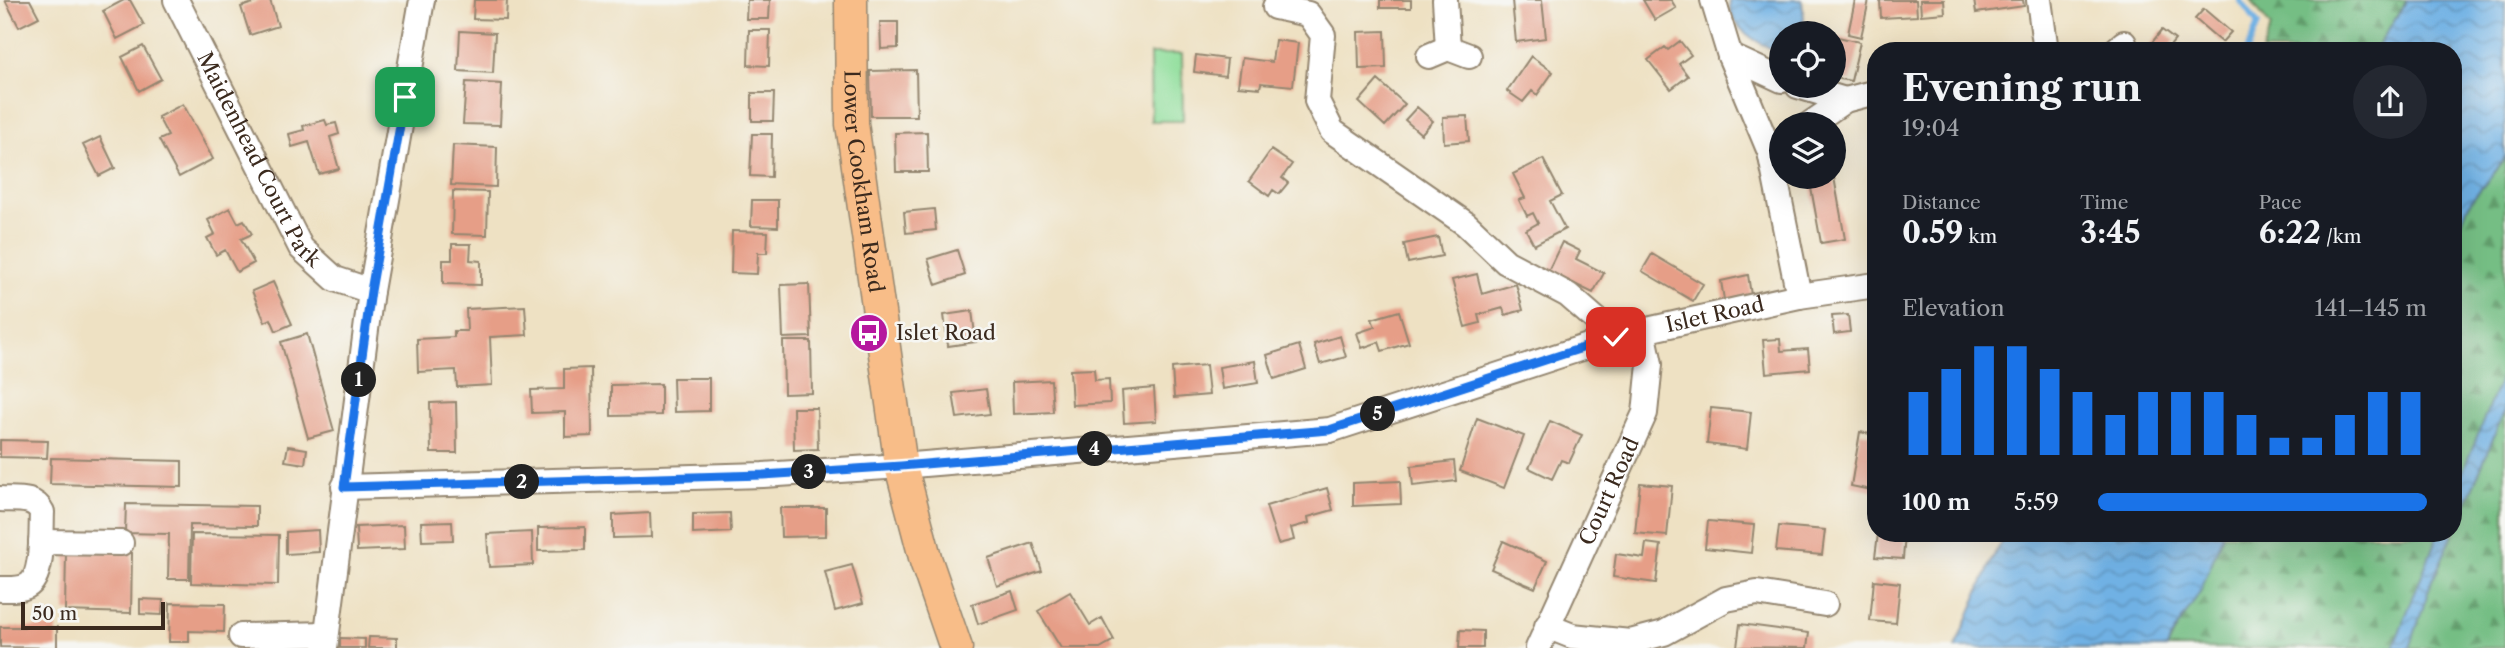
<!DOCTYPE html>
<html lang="en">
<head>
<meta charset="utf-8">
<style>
  :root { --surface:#171b24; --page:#242831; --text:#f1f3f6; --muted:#9ea1a6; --accent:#1a73e8 }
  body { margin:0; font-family:"Libre Caslon Text",serif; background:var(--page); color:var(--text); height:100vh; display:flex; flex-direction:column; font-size:26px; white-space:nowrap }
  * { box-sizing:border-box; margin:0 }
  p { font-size:23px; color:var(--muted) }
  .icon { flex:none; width:38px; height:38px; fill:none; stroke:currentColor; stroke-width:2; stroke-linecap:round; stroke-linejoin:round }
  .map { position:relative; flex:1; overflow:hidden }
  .sheet { position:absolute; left:1867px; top:42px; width:595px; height:500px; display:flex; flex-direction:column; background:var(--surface); border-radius:28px; box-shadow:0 7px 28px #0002 }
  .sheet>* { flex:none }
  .fabs { position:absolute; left:1769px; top:21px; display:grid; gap:14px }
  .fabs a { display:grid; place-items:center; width:77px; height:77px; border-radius:50%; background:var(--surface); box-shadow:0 7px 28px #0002; font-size:35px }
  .scale { position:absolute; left:21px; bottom:18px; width:144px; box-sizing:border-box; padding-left:7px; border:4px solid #3b2a1e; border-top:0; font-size:19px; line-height:24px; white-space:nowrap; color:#3b2a1e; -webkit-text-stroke:5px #f6f6f2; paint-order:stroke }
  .pin { position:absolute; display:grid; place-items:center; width:60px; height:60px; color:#fff; margin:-30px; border-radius:14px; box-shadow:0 4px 10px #0006 }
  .km { position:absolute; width:35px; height:35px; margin:-18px; border-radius:50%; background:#222; color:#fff; font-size:19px; line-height:35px; text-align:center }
  .round { display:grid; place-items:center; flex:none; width:74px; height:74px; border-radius:37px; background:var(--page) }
  .head { display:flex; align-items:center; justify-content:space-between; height:119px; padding:0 35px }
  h1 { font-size:38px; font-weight:700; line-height:52px }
  .metrics { display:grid; grid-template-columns:repeat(3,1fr); gap:10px; height:119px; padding:7px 35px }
  .metrics div { display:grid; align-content:center }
  .metrics b { font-size:30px; font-weight:700 }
  .metrics small { font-size:19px; font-weight:400 }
  .metrics p { font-size:19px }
  .chart { height:196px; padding:14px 35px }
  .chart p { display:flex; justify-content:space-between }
  .chart svg { width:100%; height:126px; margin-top:7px; stroke:var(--accent); stroke-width:6 }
  ul { padding:0 35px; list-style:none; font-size:23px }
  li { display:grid; grid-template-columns:112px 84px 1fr; align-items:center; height:52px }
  li i { height:18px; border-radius:9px; background:var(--accent) }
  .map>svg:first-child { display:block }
  .forest { fill:url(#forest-firs); stroke:#587451; stroke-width:2 }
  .garden { fill:#92df9d; stroke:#66845e; stroke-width:2 }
  .water { fill:url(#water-waves); stroke:#566e81; stroke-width:2 }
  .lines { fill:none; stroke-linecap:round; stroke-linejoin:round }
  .stream { stroke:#70b1e4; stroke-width:6 }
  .building { fill:#e69e87 }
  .minor-casing { stroke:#948670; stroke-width:28 }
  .major-casing { stroke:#948670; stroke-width:35 }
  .minor { stroke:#fff; stroke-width:24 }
  .major { stroke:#f8bd88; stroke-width:32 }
  .route-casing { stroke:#fff; stroke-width:14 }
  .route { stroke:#1a73e8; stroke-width:9 }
  .labels { text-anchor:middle; stroke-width:5; stroke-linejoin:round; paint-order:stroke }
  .street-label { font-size:21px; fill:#3b2a1e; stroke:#f6f6f2 }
  .poi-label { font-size:21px; fill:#3b2a1e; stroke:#f6f6f2; text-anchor:start }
</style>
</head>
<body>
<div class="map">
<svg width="2505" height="648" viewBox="0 0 2505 648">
  <defs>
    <pattern id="forest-firs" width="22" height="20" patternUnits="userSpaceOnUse" patternTransform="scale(1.75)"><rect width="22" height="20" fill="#75be84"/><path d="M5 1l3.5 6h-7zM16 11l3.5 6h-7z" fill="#619b6b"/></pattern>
    <pattern id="water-waves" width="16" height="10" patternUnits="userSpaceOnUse" patternTransform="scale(1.75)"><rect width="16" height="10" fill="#70b1e4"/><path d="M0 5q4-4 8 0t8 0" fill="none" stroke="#5d90b8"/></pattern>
  </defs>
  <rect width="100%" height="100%" fill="#f6f6f2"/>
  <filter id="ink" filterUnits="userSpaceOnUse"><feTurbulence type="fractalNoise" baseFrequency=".0143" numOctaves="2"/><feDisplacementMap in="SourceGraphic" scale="14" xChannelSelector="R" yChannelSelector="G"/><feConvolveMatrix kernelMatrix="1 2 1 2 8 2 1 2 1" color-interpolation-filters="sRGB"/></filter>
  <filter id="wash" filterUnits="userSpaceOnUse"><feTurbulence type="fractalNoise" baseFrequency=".00686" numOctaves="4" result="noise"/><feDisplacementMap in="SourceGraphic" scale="28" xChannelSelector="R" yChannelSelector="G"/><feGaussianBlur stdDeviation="1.57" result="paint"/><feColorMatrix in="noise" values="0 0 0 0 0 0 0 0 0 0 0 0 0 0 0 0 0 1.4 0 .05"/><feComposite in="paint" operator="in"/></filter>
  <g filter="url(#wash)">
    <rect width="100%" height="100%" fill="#eee1c3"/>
    <path class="forest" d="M2251 0H2407L2375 51H2262L2271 27Z
      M2505 156V648H2167L2223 534H2454V233C2466 221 2462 215 2470 203 2480 187 2497 174 2505 156Z"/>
    <path class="garden" d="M1150 54H1182L1183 121H1151Z"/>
    <path class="water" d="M1730 0H1802L1804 18 1798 33H1782L1781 52C1759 45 1727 27 1730 0Z
      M2407 0H2505V156C2497 174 2480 187 2470 203 2462 215 2465 223 2454 233V51H2375Z
      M2505 366V410L2454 532V494Z
      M2008 534H2223L2201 590 2171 638 2167 648H1955L1995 553Z
      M2438 534H2453L2429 589 2410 648H2393Z"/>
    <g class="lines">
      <path class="stream" d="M2240 0 2258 24 2247 51"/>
    </g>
    <g id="blocks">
      <path class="building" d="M5 0H30L39 17 19 27Z
        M124 0H130L144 25 117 39 103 11Z
        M262 0H270L278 26 250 35 241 7Z
        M474 0H507L506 20 473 19Z
        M747 0H770L769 19H746Z
        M1380 0H1411V8H1380Z
        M1512 0H1542L1546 38 1516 42Z
        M1643 0H1671L1676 8 1655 20Z
        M1855 0H1869L1861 37 1848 34Z
        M1880 0H1916L1917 16 1881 18Z
        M1920 0H1944L1945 13 1921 15Z
        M1974 0H2023L2024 6 1976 13Z
        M2204 9 2231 32 2222 42 2195 19Z
        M880 22H898V48L881 49Z
        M749 30H770L769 66 748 65Z
        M2162 30 2175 40 2166 51H2145Z
        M460 31 495 33 493 73 458 71Z
        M1385 31 1386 68 1359 69 1358 32Z
        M1838 37 1860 42 1851 81 1834 78V54Z
        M1275 40 1298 43 1293 86 1261 83 1260 88 1238 86 1242 58 1272 62Z
        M1680 41 1691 55 1679 64 1688 76 1671 89 1648 60 1665 47 1668 50Z
        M143 46 161 79 139 91 122 57Z
        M1196 55 1227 59 1225 76 1194 72Z
        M1531 56 1553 72 1537 95 1532 91 1523 102 1507 91Z
        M916 70 917 116H871L870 71Z
        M1378 80 1405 104 1385 126 1359 102Z
        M466 82 502 84 500 125 463 124Z
        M752 93H774L773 121H752Z
        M183 104 213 159 179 177 159 140 168 136 158 117Z
        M1417 107 1433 121 1421 134 1405 120Z
        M1467 116 1469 141 1444 143 1443 117Z
        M325 120 327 125 336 123 339 134 330 137 339 169 319 174 309 142 292 147 289 134 304 130 303 126Z
        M927 132 928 172H896L895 133Z
        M752 134H772L771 177 750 176Z
        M100 137 115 168 99 176 83 145Z
        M453 145 497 147 496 187 451 185Z
        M1271 150 1292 164 1282 178 1288 183 1279 194 1273 190 1269 196 1249 181Z
        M1543 159 1562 195 1550 201 1565 229 1534 245 1526 230 1538 223 1533 213 1527 216 1519 200 1525 198 1513 174Z
        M1809 177H1834L1845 239 1821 243Z
        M453 191 488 192 487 235 452 234Z
        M752 200H778V227L751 226Z
        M230 208 238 223 244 220 252 234 241 239 254 263 237 272 225 250 216 255 207 238 215 234 208 220Z
        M934 209 936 230 906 233 904 212Z
        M732 231 768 232 767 253H758L757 274 731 273Z
        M1438 237 1442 256 1408 263 1404 244Z
        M1562 242 1580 251 1576 259 1604 273 1593 293 1548 271Z
        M452 244H471L470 260 481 261V285L443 284V260H452Z
        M957 250 965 275 936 285 928 259Z
        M1652 254 1703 284 1693 301 1642 271Z
        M1477 274 1482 294 1516 284 1523 310 1505 315 1503 308 1478 315 1480 323 1465 327 1452 280Z
        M1748 275 1751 295 1724 300 1721 281Z
        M273 282 292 324 276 331 271 319 265 322 252 291Z
        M809 284 811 337 783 338 781 285Z
        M525 306 527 335 490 337 492 385 457 387 456 370 418 372 417 339 454 337V331H467L466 309Z
        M972 311 976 342 948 346 944 315Z
        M1399 311 1409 343 1382 351 1379 342 1362 348 1357 333 1375 327 1372 319Z
        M1848 315 1850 332 1834 334 1832 316Z
        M307 334 334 431 308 438 281 342Z
        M1340 336 1346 357 1320 364 1314 344Z
        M1780 339 1781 351 1808 349 1810 369 1766 373 1763 340Z
        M783 341H811L812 393 784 394Z
        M1299 345 1306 369 1274 379 1267 355Z
        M1255 361 1258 383 1222 389 1219 367Z
        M1206 365 1209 395 1174 398 1172 368Z
        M591 368 592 436 565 437V412L532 413 531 390 564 389V369Z
        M1094 369 1095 380 1109 379 1110 403 1072 405 1070 370Z
        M673 378H709V411L674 412Z
        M1051 380 1053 412 1013 414 1012 382Z
        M661 384V415L611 416V385Z
        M1154 388 1156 421 1124 423 1122 391Z
        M986 389 990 414 957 418 953 393Z
        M456 402 457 453H431L430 403Z
        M793 408H817L818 449 794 450Z
        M1711 408 1751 412 1747 449 1707 444Z
        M1477 418 1524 436 1504 488 1460 471Z
        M1550 421 1582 435 1569 463 1561 460 1552 479 1529 468Z
        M1860 432 1876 435V491L1851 486Z
        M0 440 48 441 47 458 0 457Z
        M288 446 307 449 305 464 285 461Z
        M51 458 182 461V487L50 484Z
        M1454 461 1456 481 1413 486 1411 466Z
        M1400 481 1401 504 1353 506V483Z
        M1640 483 1672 486 1667 536 1635 533Z
        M1327 488 1333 510 1308 517 1309 523 1291 528 1294 540 1278 544 1266 506Z
        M126 504 257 506V526L190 525 189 579H168L169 534 125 533Z
        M780 508H826V536L781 537Z
        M650 513 651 537 613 538V515Z
        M730 513 731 532 693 534V514Z
        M452 521 453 540 422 541 421 522Z
        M1708 521 1754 525 1751 553 1705 548Z
        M404 525 405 549 357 551 356 527Z
        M1779 526 1825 530 1822 555 1776 551Z
        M585 527V550L538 551V528Z
        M318 530 319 552 286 554V532Z
        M532 532 533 565 489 567 487 534Z
        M192 534 279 535 278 585 191 583Z
        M1878 534H1905L1903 559 1875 557Z
        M1503 541 1547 561 1535 588 1491 569Z
        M1033 543 1042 571 997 586 988 558Z
        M1646 543 1661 545 1656 583 1613 577 1616 554 1644 558Z
        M66 551 132 553 131 613 65 611Z
        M852 565 863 603 835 611 825 572Z
        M1874 580 1900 583 1896 623 1870 621Z
        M1012 591 1018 610 978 624 972 604Z
        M1070 592 1090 625 1102 618 1114 640 1100 648H1061L1038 611Z
        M140 599 163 600 162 615 140 614Z
        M170 603 225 604 224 632 189 631V642H169Z
        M1740 624 1809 633 1807 648 1737 647Z
        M0 627H57V648L0 647Z
        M1460 630 1483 631V648H1459Z
        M369 637 397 638V648H368Z
        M340 638 365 639V648H340Z"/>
    </g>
  </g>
  <g filter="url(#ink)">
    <use href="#blocks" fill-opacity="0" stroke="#948670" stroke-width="2"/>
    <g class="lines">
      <defs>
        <g id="minor">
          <path id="s1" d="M176 0 301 248 335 279 371 291"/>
          <path d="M1445 0 1448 48"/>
          <path d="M1713 0 1730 56 1770 152 1799 296 1876 285"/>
          <path d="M2039 0 2046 51"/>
          <path d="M1275 7 1308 14 1323 35 1317 101 1332 131 1466 224 1506 262 1568 295 1616 337"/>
          <path d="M2115 51 2124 43"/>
          <path d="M1429 56 1448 48 1469 56"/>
          <path d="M1730 56 1782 80"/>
          <path d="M1798 86 1845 100"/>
          <path d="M1810 124 1845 100 1876 92"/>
          <path id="s2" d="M344 487 763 475 901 466 1330 430 1616 337 1799 296"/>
          <path d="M0 499C16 500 34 496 42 512 41 530 44 577 27 586 19 590 9 589 0 589"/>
          <path d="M41 542 121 543"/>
          <path d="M1547 626 1572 636 1630 642 1664 633 1726 599 1757 593 1825 604"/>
          <path d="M241 636 326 634"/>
          <path d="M325 648 371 291 422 0"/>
          <path id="s3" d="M1538 648 1645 413 1650 364 1643 331"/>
        </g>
        <g id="major">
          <path id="s4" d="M851 0 852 124 901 466 926 561 956 648"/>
        </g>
      </defs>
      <use href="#minor" class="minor-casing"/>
      <use href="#major" class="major-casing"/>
      <use href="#minor" class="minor"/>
      <use href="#major" class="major"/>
    </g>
  </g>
  <g class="lines" filter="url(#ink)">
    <defs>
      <path id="route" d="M405 97 371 291 344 487 763 475 901 466 1329 430 1616 337"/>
    </defs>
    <use href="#route" class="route-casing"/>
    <use href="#route" class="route"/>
  </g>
  <defs>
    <symbol id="bus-disc" viewBox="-11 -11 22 22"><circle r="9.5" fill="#b5179e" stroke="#f6f6f2"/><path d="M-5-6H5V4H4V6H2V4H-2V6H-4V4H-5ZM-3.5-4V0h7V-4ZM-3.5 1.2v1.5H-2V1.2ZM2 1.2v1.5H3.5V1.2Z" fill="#fff"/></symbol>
  </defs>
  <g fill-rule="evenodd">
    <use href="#bus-disc" x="847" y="311" width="44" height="44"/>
  </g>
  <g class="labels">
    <g class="street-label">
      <text dy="7" stroke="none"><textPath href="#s1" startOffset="180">Maidenhead Court Park</textPath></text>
      <text dy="7" stroke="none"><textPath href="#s4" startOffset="182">Lower Cookham Road</textPath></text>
      <text dy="7" stroke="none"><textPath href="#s2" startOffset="1390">Islet Road</textPath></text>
      <text dy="7" stroke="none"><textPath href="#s3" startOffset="172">Court Road</textPath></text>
    </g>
    <g class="poi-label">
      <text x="896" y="340">Islet Road</text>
    </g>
  </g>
</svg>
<div class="fabs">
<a><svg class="icon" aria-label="locate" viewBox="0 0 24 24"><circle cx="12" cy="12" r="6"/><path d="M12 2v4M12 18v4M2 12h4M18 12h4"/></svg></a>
<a><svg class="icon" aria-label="layers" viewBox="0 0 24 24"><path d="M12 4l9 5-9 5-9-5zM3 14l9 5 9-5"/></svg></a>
</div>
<div class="scale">50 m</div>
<div class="pin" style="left:405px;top:97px;background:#1e9e55"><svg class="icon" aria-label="arrive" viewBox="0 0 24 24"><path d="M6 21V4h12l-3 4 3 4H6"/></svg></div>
<div class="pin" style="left:1616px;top:337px;background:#d93025"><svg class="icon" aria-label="check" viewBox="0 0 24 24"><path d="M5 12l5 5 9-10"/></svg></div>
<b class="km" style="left:359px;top:380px">1</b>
<b class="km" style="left:522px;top:482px">2</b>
<b class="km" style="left:809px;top:472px">3</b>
<b class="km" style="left:1095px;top:449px">4</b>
<b class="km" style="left:1378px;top:414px">5</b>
<section class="sheet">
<div class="head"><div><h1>Evening run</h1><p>19:04</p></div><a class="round"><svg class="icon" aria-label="share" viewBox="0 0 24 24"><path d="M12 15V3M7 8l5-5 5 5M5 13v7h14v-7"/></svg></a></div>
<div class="metrics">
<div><p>Distance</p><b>0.59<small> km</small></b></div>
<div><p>Time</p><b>3:45</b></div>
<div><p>Pace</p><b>6:22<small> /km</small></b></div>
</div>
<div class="chart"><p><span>Elevation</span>141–145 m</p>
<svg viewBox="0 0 160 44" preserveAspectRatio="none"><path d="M5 44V22M15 44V14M25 44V6M35 44V6M45 44V14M55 44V22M65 44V30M75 44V22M85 44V22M95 44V22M105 44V30M115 44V38M125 44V38M135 44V30M145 44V22M155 44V22"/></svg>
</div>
<ul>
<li><b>100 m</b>5:59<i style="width:100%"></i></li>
</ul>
</section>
</div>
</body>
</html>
